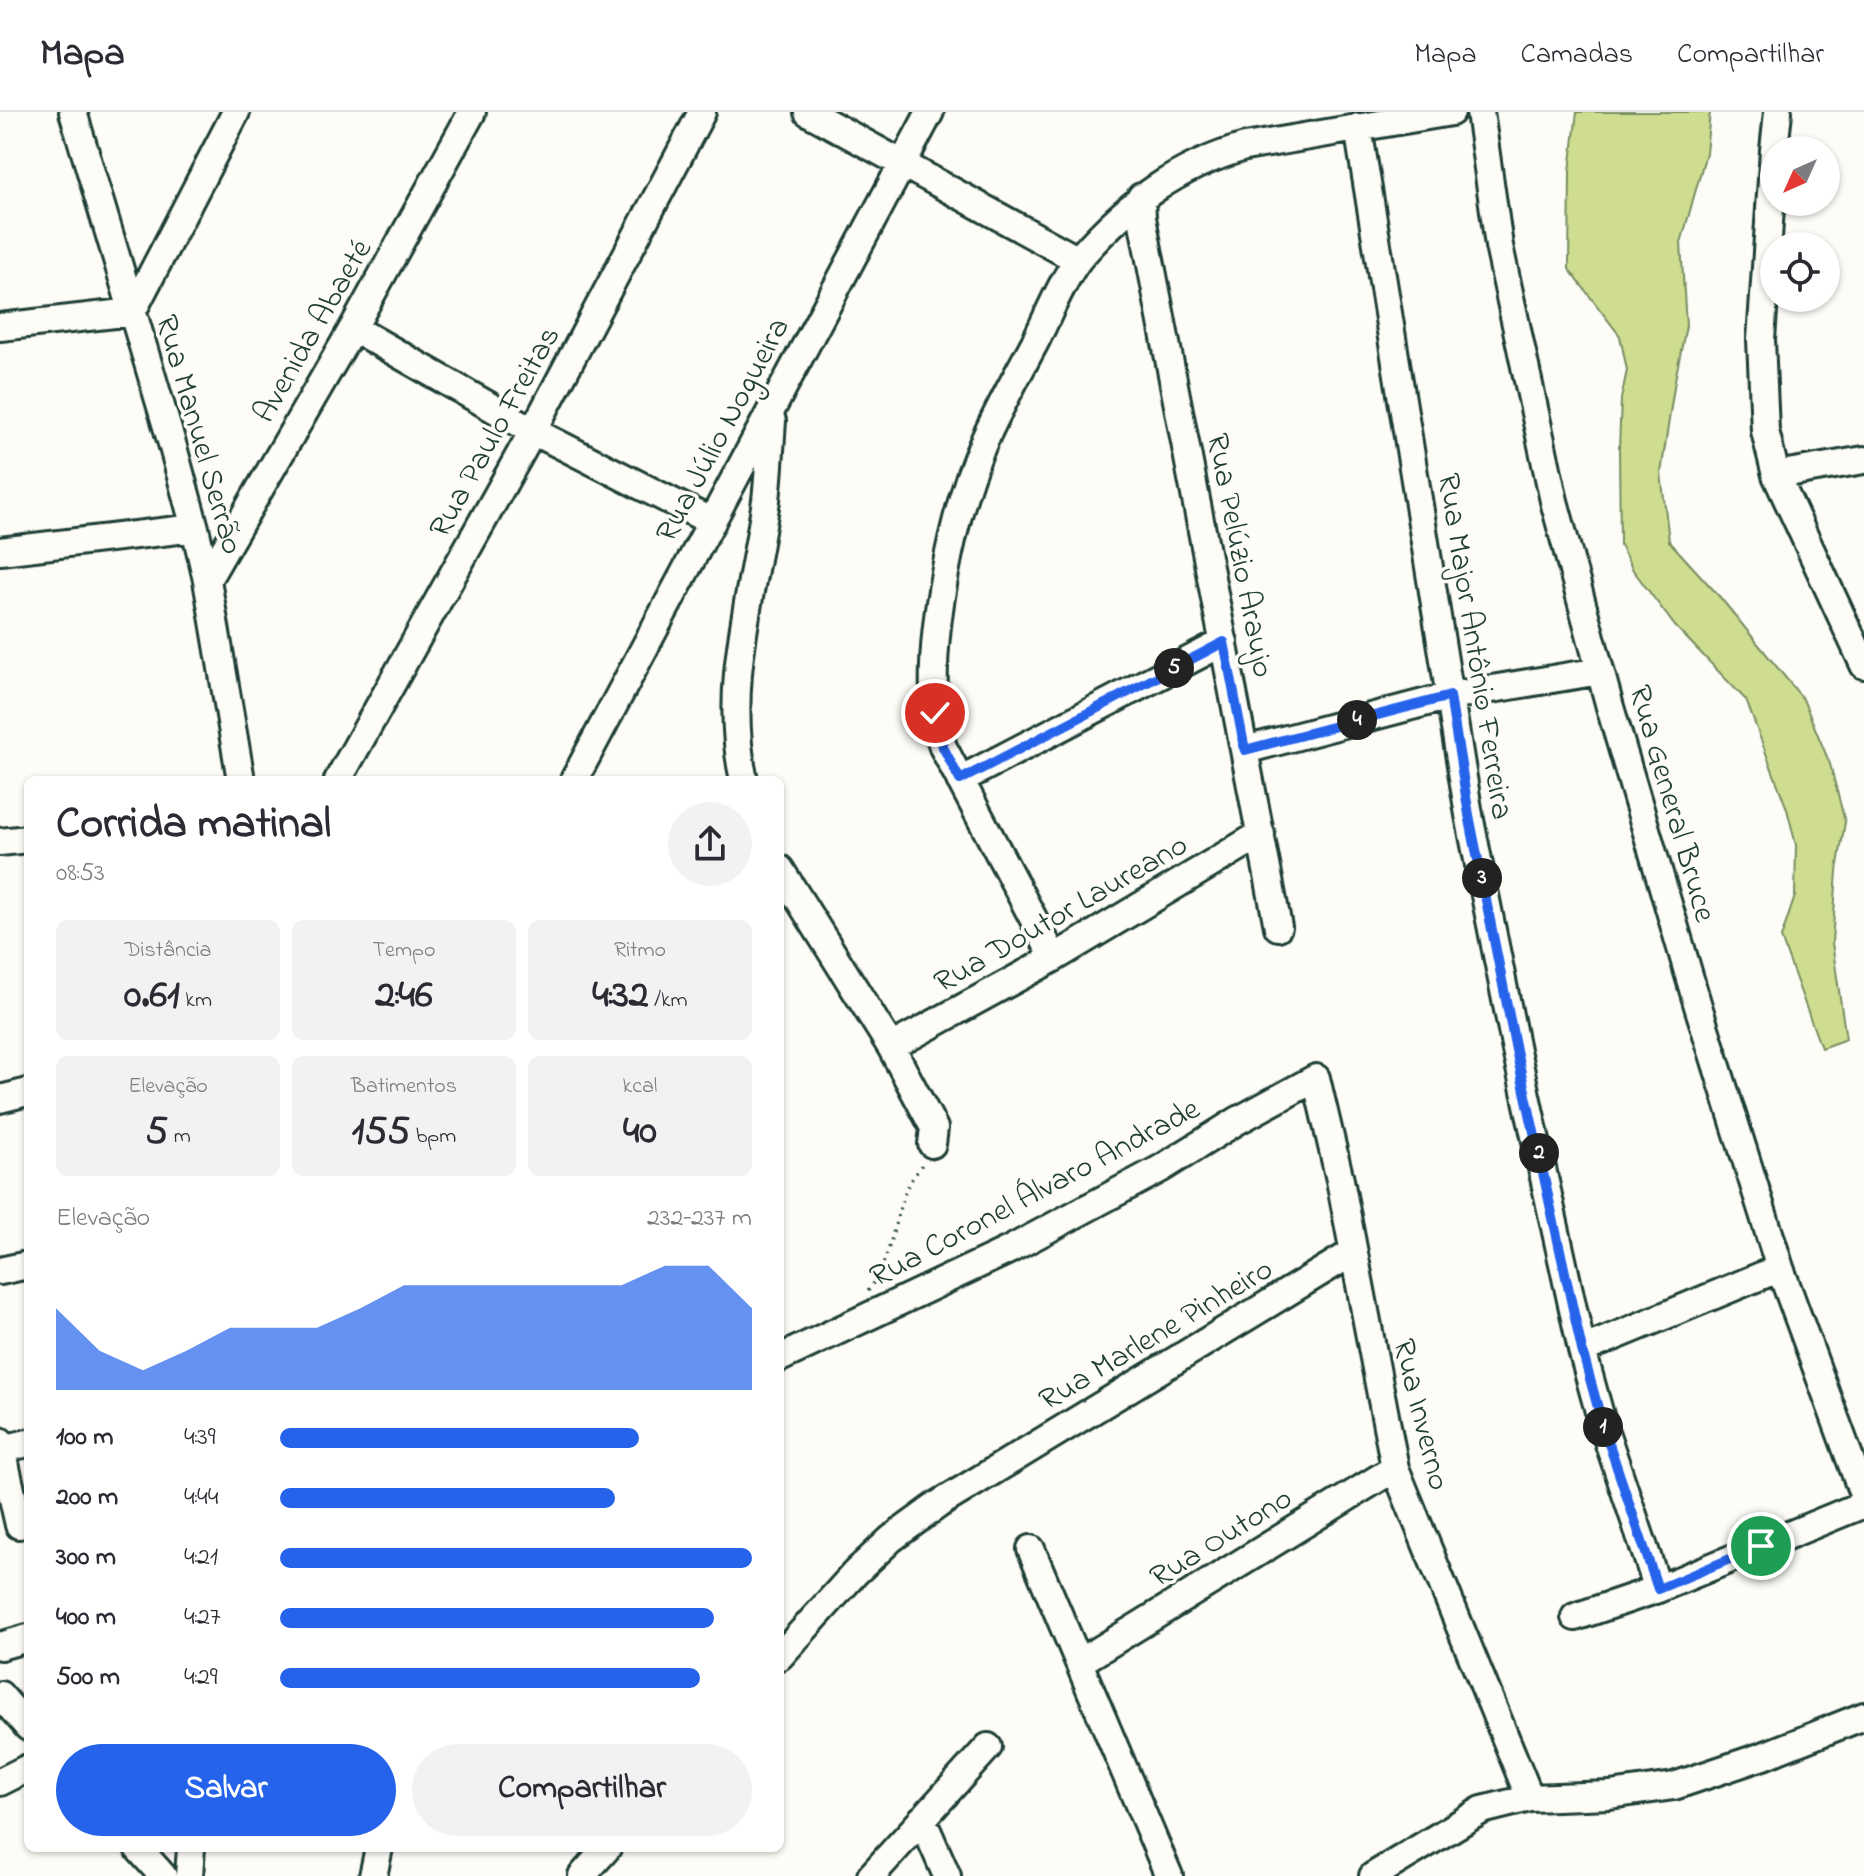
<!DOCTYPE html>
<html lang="pt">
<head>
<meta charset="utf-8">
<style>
  :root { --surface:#fff; --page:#f2f2f3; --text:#2b2b33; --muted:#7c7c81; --line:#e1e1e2; --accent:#2563eb }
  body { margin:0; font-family:"Indie Flower",sans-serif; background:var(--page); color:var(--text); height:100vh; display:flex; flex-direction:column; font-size:30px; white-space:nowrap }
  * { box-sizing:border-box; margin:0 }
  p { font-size:26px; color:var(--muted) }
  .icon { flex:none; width:44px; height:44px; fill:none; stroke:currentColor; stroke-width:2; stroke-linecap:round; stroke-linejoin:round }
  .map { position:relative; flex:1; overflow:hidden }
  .side { position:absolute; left:24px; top:664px; width:760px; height:1076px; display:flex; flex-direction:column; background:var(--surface); border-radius:12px; box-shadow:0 2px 6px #0004 }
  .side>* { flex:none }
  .needle { width:52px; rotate:225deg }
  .tools { position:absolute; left:1760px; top:24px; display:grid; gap:16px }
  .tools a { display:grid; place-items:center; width:80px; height:80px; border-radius:50%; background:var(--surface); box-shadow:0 2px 6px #0004; font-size:40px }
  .pin { position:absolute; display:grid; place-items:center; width:68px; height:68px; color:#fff; margin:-34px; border:4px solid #fff; border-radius:50%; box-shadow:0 2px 8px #0007 }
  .km { position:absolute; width:40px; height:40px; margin:-20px; border-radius:50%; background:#222; color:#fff; font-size:22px; line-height:40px; text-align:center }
  .round { display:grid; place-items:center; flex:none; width:84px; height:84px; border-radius:42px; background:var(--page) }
  .overview { display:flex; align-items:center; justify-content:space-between; height:136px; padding:0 32px }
  h1 { font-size:44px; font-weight:700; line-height:60px }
  .metrics { display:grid; grid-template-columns:repeat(3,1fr); gap:12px; height:136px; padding:8px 32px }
  .metrics div { display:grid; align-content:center; border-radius:12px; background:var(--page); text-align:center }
  .metrics b { font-size:40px; font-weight:700 }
  .metrics small { font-size:22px; font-weight:400 }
  .metrics p { font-size:22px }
  .chart { height:224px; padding:16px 32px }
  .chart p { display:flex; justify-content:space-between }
  .chart svg { width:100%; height:144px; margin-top:8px; fill:var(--accent); opacity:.7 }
  .button { display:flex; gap:16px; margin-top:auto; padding:16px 32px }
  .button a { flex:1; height:92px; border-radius:48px; background:var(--accent); color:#fff; font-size:32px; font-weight:700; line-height:92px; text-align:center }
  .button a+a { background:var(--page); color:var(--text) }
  ul { padding:0 32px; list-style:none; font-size:26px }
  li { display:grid; grid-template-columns:128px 96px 1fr; align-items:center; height:60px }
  li i { height:20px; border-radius:10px; background:var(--accent) }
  header { display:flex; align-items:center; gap:48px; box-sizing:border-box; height:112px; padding:0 40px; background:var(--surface); border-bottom:2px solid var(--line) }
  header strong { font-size:38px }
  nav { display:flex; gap:44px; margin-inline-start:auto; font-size:28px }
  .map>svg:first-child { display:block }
  .green { fill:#cfdd90; stroke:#778d62; stroke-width:2 }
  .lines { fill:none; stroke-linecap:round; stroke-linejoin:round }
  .minor-casing { stroke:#1f3d34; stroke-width:32 }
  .path { stroke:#1f3d34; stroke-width:3; stroke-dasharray:2 6; stroke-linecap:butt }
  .minor { stroke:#fdfcf7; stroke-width:26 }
  .route-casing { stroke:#fff; stroke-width:16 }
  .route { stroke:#2563eb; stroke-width:10 }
  .labels { text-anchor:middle; stroke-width:7; stroke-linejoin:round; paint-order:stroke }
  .street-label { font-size:32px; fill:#1f3d34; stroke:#fdfcf7 }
</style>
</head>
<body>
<header>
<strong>Mapa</strong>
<nav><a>Mapa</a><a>Camadas</a><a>Compartilhar</a></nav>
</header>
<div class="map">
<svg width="1864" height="1764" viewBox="0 0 1864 1764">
  <rect width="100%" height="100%" fill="#fdfcf7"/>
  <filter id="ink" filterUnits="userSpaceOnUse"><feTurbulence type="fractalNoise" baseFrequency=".0125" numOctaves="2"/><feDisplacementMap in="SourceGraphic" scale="16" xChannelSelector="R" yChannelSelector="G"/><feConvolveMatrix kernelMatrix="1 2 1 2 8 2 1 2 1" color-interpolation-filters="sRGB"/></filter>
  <g filter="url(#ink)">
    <path class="green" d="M1577 0H1710L1706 41 1681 131 1686 214 1675 268 1661 361 1669 429 1719 484 1803 587 1830 652 1845 710 1837 759 1832 831 1846 927 1821 936 1781 826 1795 784 1796 733 1787 697 1746 588 1675 514 1633 458 1620 433 1619 336 1621 287 1627 258 1620 224 1569 157 1570 59Z"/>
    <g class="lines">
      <defs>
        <path id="minor" d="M73 0 173 335 195 416 207 468 241 668
          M808 0 1078 148
          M1480 0 1499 134 1554 389 1610 595 1698 894 1780 1156 1864 1385
          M1358 15 1469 703 1516 938 1582 1238 1603 1314 1658 1477
          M1774 38 1761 228 1765 319 1776 363 1864 553
          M1774 38 1778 0
          M1141 85 1142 106 1278 815
          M0 215 132 200 236 0
          M353 216 533 319 712 410
          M1776 363 1864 348
          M0 439 195 416
          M207 468 353 216 472 0
          M1245 638 1450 584 1600 559
          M338 668 533 319 702 0
          M574 668 930 0
          M744 668C722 575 753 481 766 388 769 362 770 335 772 309
          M960 668 1224 530
          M0 730 28 727
          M780 757 891 935 934 1016 932 1032
          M1054 846 943 635C940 624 936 612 935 600 928 522 952 399 985 327 1000 294 1018 262 1035 230 1047 206 1064 164 1081 144 1128 91 1176 55 1245 35L1451 0
          M891 935 1054 846 1261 722
          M0 987 28 980
          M0 1159 28 1153
          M1582 1238 1780 1156
          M780 1246 1009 1138 1162 1056 1237 1009 1316 966 1340 1068 1395 1356 1530 1686
          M0 1329 19 1413
          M2 1337 28 1331
          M1031 1437 1169 1764
          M1575 1505 1658 1477 1864 1392
          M0 1534 28 1526
          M780 1544 855 1461 891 1427 939 1392 1352 1141
          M1080 1550 1395 1356
          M0 1583 28 1615
          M0 1670 28 1656
          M922 1707 947 1764
          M138 1736 163 1764
          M189 1764 191 1736
          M373 1764 379 1736
          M582 1764 607 1736
          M871 1764 988 1635
          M1373 1764 1482 1698 1530 1686 1610 1683 1674 1674 1763 1644 1864 1604"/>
      </defs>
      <use href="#minor" class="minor-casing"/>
      <path class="path" d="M868 1179C893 1146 892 1107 909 1072 913 1065 919 1058 923 1051"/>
      <use href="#minor" class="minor"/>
    </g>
  </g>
  <g class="lines" filter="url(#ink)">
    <defs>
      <path id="route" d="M935 601 943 635 960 668 1224 530 1245 638 1450 584 1469 703 1516 938 1582 1238 1603 1314 1658 1477 1761 1434"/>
    </defs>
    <use href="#route" class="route-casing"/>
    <use href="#route" class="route"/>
  </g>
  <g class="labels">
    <g class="street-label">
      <text transform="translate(311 218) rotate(-60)" y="11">Avenida Abaeté</text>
      <text transform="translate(721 317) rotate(-62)" y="11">Rua Júlio Nogueira</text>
      <text transform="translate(493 319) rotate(-61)" y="11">Rua Paulo Freitas</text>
      <text transform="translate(201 322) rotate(74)" y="11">Rua Manuel Serrão</text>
      <text transform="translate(1242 443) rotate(79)" y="11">Rua Pelúzio Araujo</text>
      <text transform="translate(1477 534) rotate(81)" y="11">Rua Major Antônio Ferreira</text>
      <text transform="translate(1674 691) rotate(74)" y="11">Rua General Bruce</text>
      <text transform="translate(1060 800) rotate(-30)" y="11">Rua Doutor Laureano</text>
      <text transform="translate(1034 1079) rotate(-28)" y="11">Rua Coronel Álvaro Andrade</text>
      <text transform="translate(1155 1221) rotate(-31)" y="11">Rua Marlene Pinheiro</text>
      <text transform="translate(1423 1302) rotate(76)" y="11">Rua Inverno</text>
      <text transform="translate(1220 1424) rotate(-32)" y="11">Rua Outono</text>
    </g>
  </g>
</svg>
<div class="tools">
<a><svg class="needle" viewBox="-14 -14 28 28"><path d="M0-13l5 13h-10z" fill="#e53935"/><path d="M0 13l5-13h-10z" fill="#7c7c81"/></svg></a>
<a><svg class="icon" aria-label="locate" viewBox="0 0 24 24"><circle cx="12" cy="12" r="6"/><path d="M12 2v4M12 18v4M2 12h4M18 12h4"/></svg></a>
</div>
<div class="pin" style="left:1761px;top:1434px;background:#1e9e55"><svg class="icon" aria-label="arrive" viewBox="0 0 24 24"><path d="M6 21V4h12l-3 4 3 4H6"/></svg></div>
<div class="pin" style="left:935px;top:601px;background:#d93025"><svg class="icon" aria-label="check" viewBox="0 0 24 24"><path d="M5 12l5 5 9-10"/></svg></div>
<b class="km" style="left:1603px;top:1315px">1</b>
<b class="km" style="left:1539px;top:1041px">2</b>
<b class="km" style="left:1482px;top:766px">3</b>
<b class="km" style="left:1357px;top:608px">4</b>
<b class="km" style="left:1174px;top:556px">5</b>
<section class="side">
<div class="overview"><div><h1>Corrida matinal</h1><p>08:53</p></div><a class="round"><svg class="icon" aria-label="share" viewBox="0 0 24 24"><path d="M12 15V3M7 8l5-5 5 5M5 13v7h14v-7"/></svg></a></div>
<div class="metrics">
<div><p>Distância</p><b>0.61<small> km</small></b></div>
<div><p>Tempo</p><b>2:46</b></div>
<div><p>Ritmo</p><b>4:32<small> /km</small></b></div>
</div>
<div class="metrics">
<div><p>Elevação</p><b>5<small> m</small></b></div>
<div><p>Batimentos</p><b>155<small> bpm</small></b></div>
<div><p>kcal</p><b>40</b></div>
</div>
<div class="chart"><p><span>Elevação</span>232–237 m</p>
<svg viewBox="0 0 160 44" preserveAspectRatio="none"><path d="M0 44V19L10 32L20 38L30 32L40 25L50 25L60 25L70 19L80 12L90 12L100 12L110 12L120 12L130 12L140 6L150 6L160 19V44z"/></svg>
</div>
<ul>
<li><b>100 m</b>4:39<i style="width:76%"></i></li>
<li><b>200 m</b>4:44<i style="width:71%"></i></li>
<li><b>300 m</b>4:21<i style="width:100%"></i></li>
<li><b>400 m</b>4:27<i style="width:92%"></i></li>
<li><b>500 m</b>4:29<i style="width:89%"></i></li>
</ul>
<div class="button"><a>Salvar</a><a>Compartilhar</a></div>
</section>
</div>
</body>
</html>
